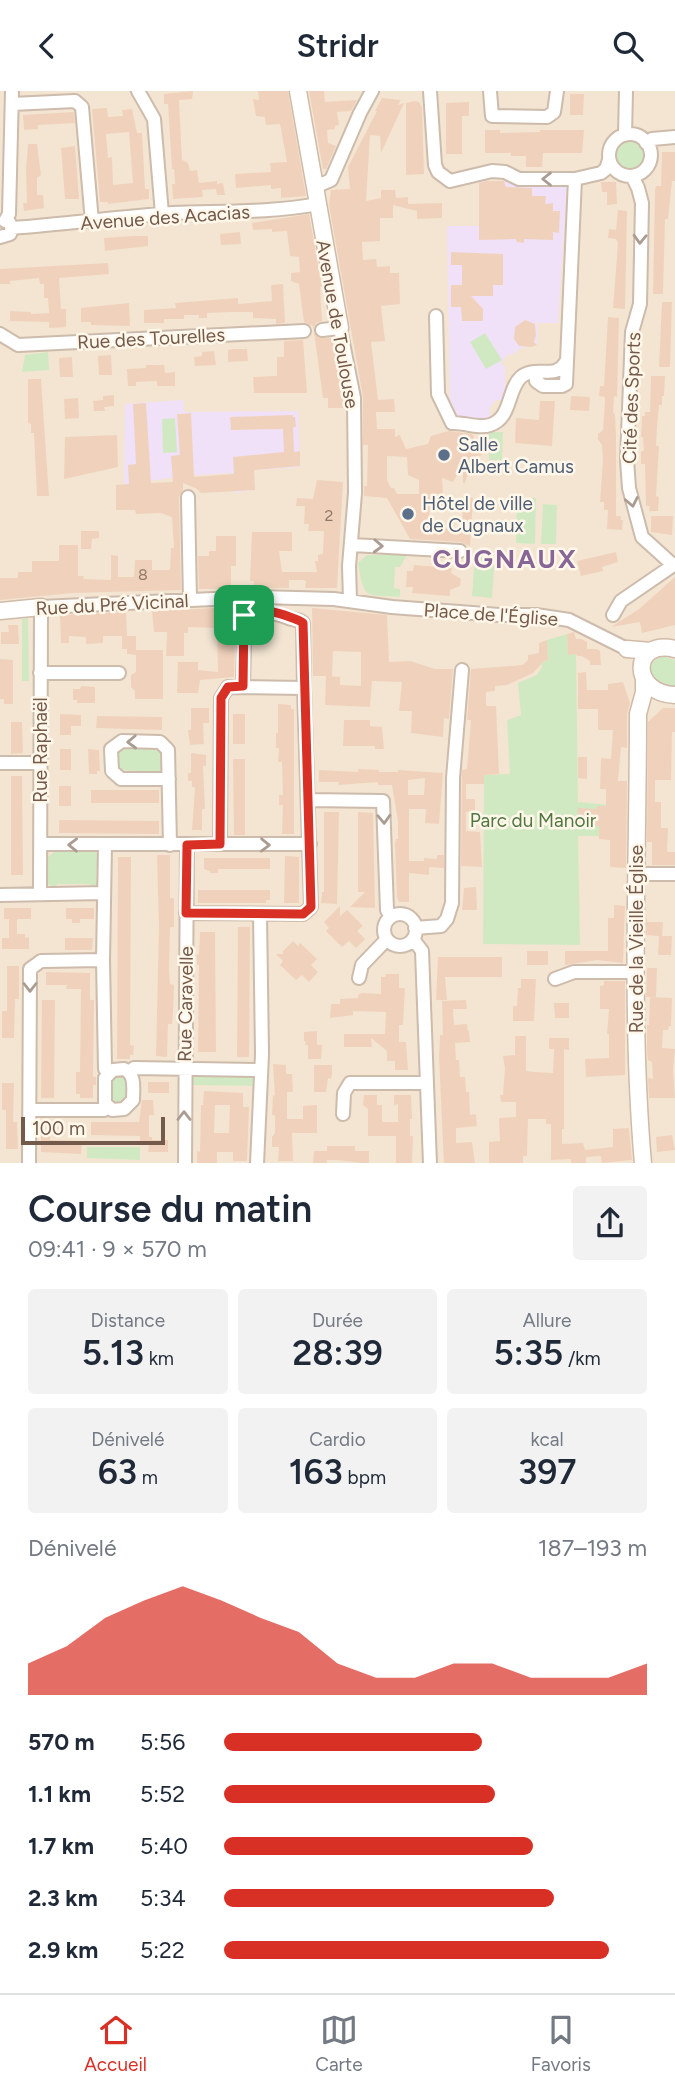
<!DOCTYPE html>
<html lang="fr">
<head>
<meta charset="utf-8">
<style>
  :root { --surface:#fff; --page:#f2f2f3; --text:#1f2937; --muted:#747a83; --line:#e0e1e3; --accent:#d93025 }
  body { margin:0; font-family:Figtree,sans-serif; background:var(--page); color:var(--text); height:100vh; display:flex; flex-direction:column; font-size:26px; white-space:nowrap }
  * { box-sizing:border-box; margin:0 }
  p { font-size:23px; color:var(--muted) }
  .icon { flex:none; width:38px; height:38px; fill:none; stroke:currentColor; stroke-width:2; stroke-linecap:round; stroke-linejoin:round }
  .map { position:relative; height:1072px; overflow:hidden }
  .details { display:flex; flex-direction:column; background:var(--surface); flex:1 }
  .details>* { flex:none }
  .scale { position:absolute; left:21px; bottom:18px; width:144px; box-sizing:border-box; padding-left:7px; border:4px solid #735a4a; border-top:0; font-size:19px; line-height:24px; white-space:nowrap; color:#735a4a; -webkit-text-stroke:5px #fff7ea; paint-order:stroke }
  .pin { position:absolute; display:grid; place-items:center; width:60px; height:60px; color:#fff; margin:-30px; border-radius:14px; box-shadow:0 4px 10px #0006 }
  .round { display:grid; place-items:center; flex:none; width:74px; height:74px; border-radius:7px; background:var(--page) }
  .head { display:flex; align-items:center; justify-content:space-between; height:119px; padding:0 28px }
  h1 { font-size:38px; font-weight:600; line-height:52px }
  .figures { display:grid; grid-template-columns:repeat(3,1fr); gap:10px; height:119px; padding:7px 28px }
  .figures div { display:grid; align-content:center; border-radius:7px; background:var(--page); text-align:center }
  .figures b { font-size:35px; font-weight:600 }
  .figures small { font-size:19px; font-weight:400 }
  .figures p { font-size:19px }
  .chart { height:196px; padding:14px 28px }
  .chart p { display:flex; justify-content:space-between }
  .chart svg { width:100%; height:126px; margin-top:7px; fill:var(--accent); opacity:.7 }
  ul { padding:0 28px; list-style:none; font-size:23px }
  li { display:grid; grid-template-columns:112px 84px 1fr; align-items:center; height:52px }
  li i { height:18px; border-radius:9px; background:var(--accent) }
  header { display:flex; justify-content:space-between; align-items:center; height:91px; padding:0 28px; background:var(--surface); font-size:32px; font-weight:600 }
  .dock { display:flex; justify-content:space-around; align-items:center; height:98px; border-top:2px solid var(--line); background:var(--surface); font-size:19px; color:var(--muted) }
  .dock a { display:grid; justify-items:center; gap:4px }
  .dock .selected { color:var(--accent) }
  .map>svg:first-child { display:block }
  .residential { fill:#f3e5d2 }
  .education { fill:#f0e1f8 }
  .green { fill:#d1e9c3 }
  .building { fill:#f0d2bc; fill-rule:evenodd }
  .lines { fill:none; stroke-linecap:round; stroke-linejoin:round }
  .street-casing { stroke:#cdbbab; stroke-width:16 }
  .secondary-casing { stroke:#d0bba8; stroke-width:19 }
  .street { stroke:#fff; stroke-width:12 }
  .secondary { stroke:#fff; stroke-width:16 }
  .oneway { stroke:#ab9c92 }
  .route-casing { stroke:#fff; stroke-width:14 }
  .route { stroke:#d93025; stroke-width:9 }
  .service-dot { fill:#5c6f8a; stroke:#fff7ea; stroke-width:2.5 }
  .labels { text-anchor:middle; stroke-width:5; stroke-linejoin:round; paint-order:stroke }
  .number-label { font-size:16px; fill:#927866 }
  .street-label { font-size:19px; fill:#735a4a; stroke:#fff7ea }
  .service-label { font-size:19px; fill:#4e5e75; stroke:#fff7ea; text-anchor:start }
  .park-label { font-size:19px; fill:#527842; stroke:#fff7ea }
  .district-label { font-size:26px; font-weight:bold; letter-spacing:2px; fill:#876697; stroke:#fff7ea }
</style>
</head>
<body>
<header><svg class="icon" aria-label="back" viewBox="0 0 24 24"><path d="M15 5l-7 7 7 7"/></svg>Stridr<svg class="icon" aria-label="search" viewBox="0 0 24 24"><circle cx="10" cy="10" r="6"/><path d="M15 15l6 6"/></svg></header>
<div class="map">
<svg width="675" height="1073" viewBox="0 0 675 1073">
  <rect width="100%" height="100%" fill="#fcf3e4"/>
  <path class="residential" d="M0 0H675V1072L0 1073Z"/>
  <path class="education" d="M479 90 567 93 558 232H534L538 233 537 254 521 257 512 264 508 263 501 272 505 276V309H496L489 317 490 325 484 329 461 328 450 316 447 137 449 135H479Z
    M183 309 184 321 298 320 300 376 253 379V399L234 402 233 382 182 385 124 394 125 313Z"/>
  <path class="green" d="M635 48C654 57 645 85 623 81L613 69 614 61 626 49Z
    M485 242 502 269 486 278 470 251Z
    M48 261 49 279 22 281 25 264Z
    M175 327 177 361 163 362 162 328Z
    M489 341H503L502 369H489Z
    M517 407H536L535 453 516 452Z
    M543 413 557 414 556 453H541Z
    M367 464H407L400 476H395L394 497 400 498V506C365 504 364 509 358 472Z
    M475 464 495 465 492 507 472 505Z
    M28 527 29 590H22V528Z
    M567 543 568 564 576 563 578 711 610 714 609 745H578L580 854 483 853 484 684 510 683 507 629 521 624 518 592 537 584 542 576 541 570 548 569 547 549Z
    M662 565 675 569V596L656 589 650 582 652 571Z
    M124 656H158L164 661V677L158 681 119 679V660Z
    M95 760 100 765 101 770 97 771 96 788 100 789 99 793 90 798V793H57L56 797 48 793V766L54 761Z
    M117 985 126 986 128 989V1008L122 1013 113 1010 112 989Z
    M193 986H250L253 987 254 995 192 994Z
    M87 1056H140V1069L87 1067Z"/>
  <path class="building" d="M193 0 192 8 179 9 182 69 188 72 190 80 197 79 199 92 217 90V93L223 92 225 104H217L216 98 202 99 203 106 173 108 172 93H175L174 78H172L168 13H164V3Z
    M258 0H288L306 105 281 107V97L271 98V94L236 97 235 83 271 81 270 72 287 71 280 33 266 34 265 26 256 25 253 8 259 9Z
    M309 0H324L325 11 357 9 351 20 337 21 339 34 335 35V38L327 39 328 52 336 55 326 78H323Z
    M570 3H584L583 24H570Z
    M382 7 401 9 398 14 404 12 381 62 380 45 370 44 366 110 381 107V99H395L396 107 408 106V113L442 112V127L417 128V120L393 114V127H380V150L362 151 363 169 376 168 377 176 390 175V182H399L400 213 381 215 385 250 371 251 378 309 394 308 395 321H376L377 338H395V346L400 344 406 358 428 353 431 345 449 340 472 343 482 360V364L473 366 465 392H463V374L453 391 442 387 443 403H430L429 435 461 438 463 421H459V413H463V406L473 407 470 455 460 451 410 448 387 407 364 405V395H367L368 354H363V306L329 114 331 99 350 98 348 76 377 20H375ZM387 365 407 366 408 384 419 389V403H397L394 397H391L387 389Z
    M414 10 419 11 422 16 424 83 406 84V12Z
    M469 11V25H462V63H446V12Z
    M107 17 108 26 123 25 122 19 132 18 137 42H142L145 98H149V108L108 113V111H100L92 18ZM129 41 133 92 113 94 112 66 108 67 106 43Z
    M74 21 75 32 38 34V38L24 39 23 24Z
    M485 39H500V42L540 41V39H584L582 62H543L542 76H526V65H511V62H485Z
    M28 53H37L41 84 37 87V104H43L44 117 24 120 23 112H27L26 78Z
    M75 55 79 108H65L61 57Z
    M662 61H675V90H672L668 128H665L663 203H653L655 100 656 95H661Z
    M486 90H504L506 96 532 97V105H546L545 113 553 112V120H560L559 142 553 141V149L524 148V152L517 151 516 148 479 149V92Z
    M601 91H616L617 113 607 114V101H602Z
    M618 119 627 120 625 218 613 217 618 152 616 148 608 147 609 138 616 139Z
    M309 123 322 196H320L322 230 316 232 313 239V235L304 231 299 193 291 190V182L300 181 299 166 290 165 287 140 272 141V138L253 139 252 132Z
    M240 141 241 153 221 154 220 143Z
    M133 145H148V155L105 160 104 147Z
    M451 161 503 163V194H493V205H471L483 218V230H462L461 216H451V194H462V174H451Z
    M108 172 109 183 59 187 61 218H66V236L49 237V231L10 230V220L31 221V223L49 222 48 207H44V193H40L39 187 10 190V193H0V178Z
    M283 193 285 232 276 233V228L253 227V221H231L207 222V227H199V224H184V228H164V232H144V219L176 217 175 212 238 207V213L272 210 271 194Z
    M662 211H672L670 276H659Z
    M129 212 130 235 91 234V231H81V217Z
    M608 226 619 227 617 306 614 305 613 322 615 323 616 346V425H621V429H623L622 439 607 438 608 419H604V411H600L603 368 602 354 598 348V343L603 339 605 309V306L599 305 600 295H604Z
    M525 229 535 233 536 244 534 251 537 254 532 256 519 255 514 248 515 236Z
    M314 241 319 247H333L345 317H328V307H323Z
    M303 249 307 302H254L253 286 277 285V266H284V250Z
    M234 258H247L248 270 228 271V259Z
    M214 260 216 274 195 275 194 266 202 265V261Z
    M111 264 112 284H99L98 265Z
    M72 266 73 286H60L59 267Z
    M146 274H164L165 282 175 281V295H157V290L136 291V295H128L127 278 146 277Z
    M651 285H665L664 305H662V314H659L657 336 656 355H659L656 405 659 406 658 420H649L650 415H646L645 373H641V360H644L643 346H641L642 325H645V321H650Z
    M28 288H41L49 405H37L34 342H31V333L28 332Z
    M114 304V315L104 316 105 320H94L93 310 103 309V305Z
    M571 305 590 306 589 320 570 319Z
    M78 307 79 327 65 328 64 308Z
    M540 310H555L552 355 515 352 516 327 539 329Z
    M146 312 151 392 173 391 171 365 180 364 177 323H181L191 322 194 386 234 383 233 366 284 361 283 338 231 339 230 326 293 324V326H295L296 336H293L294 361 300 360V375L254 379 255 399 201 402 197 398 183 392V399L179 406 181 499 73 502 0 509V487H18V481H32V470H59V454H78V485H84L83 488 111 489V464L118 465V486H134L135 469H152V479H170L171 457H174L172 426 161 422 136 423 135 419H116V394L129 393 128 374 136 373 133 313Z
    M117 344 118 376 64 388 65 346Z
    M317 389 343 391 337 497H305L306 490 303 489H289V497H253L254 490H250L252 441H292V460H279L282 481H317L315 470H318V464L323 463 324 440H308L309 433H304L305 415H296L297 407 313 408Z
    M651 425H673L672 444 651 441Z
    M81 440H99V447L92 448 91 458H81Z
    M216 445H236V475H231V498H199L198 465H209V460H216Z
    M616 461 618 471 602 476 603 480 581 485 577 470Z
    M414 474 452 477 451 482 461 488 460 495 450 499V505L412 502 413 496H406L407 480H413Z
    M675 486V534L642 542 640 531 611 536 639 518Z
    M236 516 234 586 200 589 198 602H177L178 571H198V579L218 581 217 537 188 536V542H184V565H166L167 541H154L152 520Z
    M312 517 387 524 389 571 410 570 435 578H453L449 628 444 627 443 646 411 642 412 620H399L402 591 372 590 370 616 325 614 326 585H313ZM333 560 361 561V595L340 594V586L330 585H332Z
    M126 521 127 545H136V564L127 563V558H122V545H103V552L86 553V546L69 545V552H61L60 524Z
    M8 534H18L19 553H1V541H9Z
    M574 541 576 548H581L587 551V558H597L600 560 601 574H590V570L582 565H577L576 563 568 564 567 543Z
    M547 549 548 569 544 570 533 582 507 594 495 595V600L486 601V615H496L499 683 484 684V693H466V708H475V720L466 721V740L480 741 482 776 461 775 462 687V679L467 678 471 629H467L471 578 523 574 528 569V564L539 562V552Z
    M136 559H163V608H135V600L131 596V584L136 581Z
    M0 568 13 569V613H4V608H0Z
    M586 581 587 599H608V593L623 591 630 612 627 623V657L621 656 618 690H627L626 777 610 776V749L599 748V735L577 734 578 717 597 718V715H606V698H600L601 667 611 668 613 639H598V618H578V582Z
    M81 595 95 596V612H77V609H73V598H80Z
    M278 613 291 614V618H294V743H282L283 714H279V704H283L282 671H278L279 657H276V642H278Z
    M191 617H209V632H203L204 653 190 654 188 639H191Z
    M663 617H675V641H672L671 689H655V711H661V737H668L667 761H675V774H652V751H647L648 631Z
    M60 623 81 624V635H71V644H60Z
    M233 623H245V653H233Z
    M97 625 162 626V639L96 637Z
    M344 629H370V635L382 636 384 658H375V655H343Z
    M11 631H22L23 662 11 663Z
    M60 658H71V679H60Z
    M88 658 99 659 100 680H97V683H89Z
    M191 662 206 664V675H203L205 718H202V739H192L195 696H192V690H188V682H191Z
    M578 666H587V688L578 687Z
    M233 668H245V744H234Z
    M358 678 379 679V681H398V679L443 682 439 733 425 732 426 718H409V770H424V767L437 768V764H444V777L429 776V784L409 782V811H399L397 806 395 753 396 748H398V731L392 694H378V691L338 694 339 691H319V679L358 681ZM425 687 424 704H408V689Z
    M11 685H22L23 784H11Z
    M59 695H71V715H59Z
    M91 699H159V712H91Z
    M324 721H339L337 813 321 812 322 801H324Z
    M358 721 373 722 375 817 350 816 365 801H358Z
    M59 729 159 730V743L59 742Z
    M157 764H170V807H174V836H170L169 878 170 893 174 894 173 922 172 933H168L167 966 156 965 159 836Z
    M285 765 299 766V812H284Z
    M118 766H131L130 954 134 955 133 964H130V968H117Z
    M204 767H270V778H218V782H210V780L204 778Z
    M476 796 477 819H462L464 797Z
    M198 799H270V809H266V812H198Z
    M614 814 625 815 623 872 597 869 565 874V860H608V827H614Z
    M340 815V825L347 819 363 835 357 840 365 848 356 857 349 850 342 856 326 840 329 837 324 831Z
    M4 817H31V828H17V843H25V847L29 846V858H2V847H9V828H4Z
    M66 817H94V828H80V832H72V828H66Z
    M646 823 647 831H663L662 845H672L671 864H658L659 845 646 844Z
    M238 836H250L249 966H237Z
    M200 841H215L216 961H198L199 874H197V863L199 864Z
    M65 847H93L92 859H65Z
    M293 850 298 855 300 852 317 868 311 874 318 881 309 891 302 884 296 889 280 874 283 870 276 863H283V860Z
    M527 860H548V874H527Z
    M438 866H502V886H445L447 909H436Z
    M7 875H19V908H15L14 947H2V920H7Z
    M647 877H657L656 906H646Z
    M46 881 90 882V909H94L93 986H96V994H93V1007H80V1003H76V981H80L81 898H66L67 894H46Z
    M386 883H399V897H405L403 934H399V951H406L408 979H395V970H387V960L371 947 372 956H344V943H385L386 921 353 920V924L330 927 331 913H340V908L358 907V904L362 902 381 903V886H385Z
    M521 888H536L534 930H513V915H517L518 897H521Z
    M604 890H625V984L586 986 585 968 609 967V943H607L609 918H600V895L604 894Z
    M650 906 672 907 671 935H669L668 939H663L662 957 675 958 673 979 675 1007H649L648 987 653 988 652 971 648 969 647 960V934H649Z
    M42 909H55L54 1007H41Z
    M466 909 467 918H453L454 934 467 933 468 940H469L470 951 455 952 456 969H459L460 986H465L466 1001H469L470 1024 476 1023 477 1035 456 1037V1052L472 1051 475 1073H444L439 966 440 944H443L442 910Z
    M554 912H569V927H555Z
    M317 940V954H322L321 968H308V954H305L306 950H304V941Z
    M515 945H526V980L534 981 553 982 554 958H549V947H569V959L564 958V1038H562V1053L583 1052 585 1059 613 1056V1038L629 1037 632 1069 602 1072 601 1065 586 1066V1073H571V1068L551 1069V1033H546V1028H528L527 1065H523V1072L489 1073V1051L500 1050 499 1027 516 1026V1011H501L500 1004H503L505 977 503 965 515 964Z
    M273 973 286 974V983H292L293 1001H287V1028H303V1015L317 1014V1042H292L293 1070H278L279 1056H272V1046L275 1042V1024H272L273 1004 275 1005Z
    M314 974H332V984L331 988 328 987 326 1001H314Z
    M148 991H169V1002H148Z
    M2 992H14L13 1031H17L18 1058H6V1019H2Z
    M204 1000 243 1002V1016H249L247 1070H233V1061H217V1072H197V1060L200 1061 201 1014H203ZM215 1014H230L229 1042H214Z
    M364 1004H377V1014H382V1031H398V1013L394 1014V1004H411L412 1028H410V1045H413L412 1072 396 1073V1045H368V1018L363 1014Z
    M142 1009H153L154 1024H149V1046H152V1049H168V1061H148L149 1054H140V1045L91 1044V1031H139Z
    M672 1044 675 1059 657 1061 656 1046Z
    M41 1045H50V1049L82 1050 81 1063 41 1061Z
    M327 1055H355V1060H369V1073L337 1069H327V1073H313L314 1060H327Z"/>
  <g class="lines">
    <defs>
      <path id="street" d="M138 0 154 28 162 123
        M430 0 435 74 438 81 450 90 492 80 505 81 519 88H575L601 82 606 78 609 69
        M490 0 492 25 547 26 554 21 557 0
        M12 13 75 10 82 16 92 131
        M609 64a21 21 0 1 1 42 0a21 21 0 1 1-42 0Z
        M625 44 626 0
        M646 52 652 48 675 46
        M632 85 638 97 642 112 640 213 632 241 627 369 629 397 642 446 672 473
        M315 96 331 89 360 22 372 0
        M5 130 9 123 12 0
        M12 137C65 133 119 126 173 122 221 120 270 122 318 113
        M0 146 10 143 12 137 9 131
        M436 225 438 303 452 332C463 331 479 338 490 334 512 327 507 299 521 286 534 274 556 289 565 272
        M322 239 340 237 354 307 355 402 349 475 350 509
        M0 243 18 254 304 240
        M535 281 536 290 543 295H562L566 293 575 88
        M188 406 190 509
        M352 454 460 460
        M613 524 621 510 675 473
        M40 582H119
        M243 595 245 519
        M0 672H40
        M169 688H121L112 680 111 658 122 650 160 651 168 659 170 754
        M308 709 383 710 387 819 391 826
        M41 753H310
        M220 753 221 607 228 596 304 597 303 532C297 527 294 530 286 526 268 519 263 522 244 524
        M105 754 103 869 105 978 109 982
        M637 783H675
        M40 803 41 516 258 506 334 508 392 516 499 524H536L569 529 627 558
        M0 804 104 802
        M186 822 303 823 311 816 304 597
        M384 839a16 16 0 1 1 32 0a16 16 0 1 1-32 0Z
        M415 837 441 835 447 828 452 812 453 687 462 579
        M413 848 422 860 430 1073
        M359 887 362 874 387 848
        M555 888 574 881H636
        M124 978C136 983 133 998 133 1009L124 1018 112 1019 105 1012V987L113 979Z
        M129 981 134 977 259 979
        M30 1019H104L108 1016
        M343 1023 344 1002 350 992H426
        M29 1073 30 878 41 870 103 869
        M185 1073 187 754
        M257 1073 262 963 260 823"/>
      <path id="secondary" d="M298 0 340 237
        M0 520 41 516
        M627 558 651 560
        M675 558C632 547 629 602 675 604
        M643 1073C630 923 638 773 638 623L644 601V590"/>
    </defs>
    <use href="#street" class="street-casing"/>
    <use href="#secondary" class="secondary-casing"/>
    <use href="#street" class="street"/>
    <use href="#secondary" class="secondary"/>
  </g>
  <defs><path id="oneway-chevron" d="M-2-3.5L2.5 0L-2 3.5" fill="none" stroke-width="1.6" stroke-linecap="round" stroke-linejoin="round" transform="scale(1.75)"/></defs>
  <g class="oneway">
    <use href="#oneway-chevron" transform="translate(547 88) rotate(-180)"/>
    <use href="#oneway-chevron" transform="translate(640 148) rotate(92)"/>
    <use href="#oneway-chevron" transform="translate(632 411) rotate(79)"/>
    <use href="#oneway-chevron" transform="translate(378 455) rotate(2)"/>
    <use href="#oneway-chevron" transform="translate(132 651) rotate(178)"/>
    <use href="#oneway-chevron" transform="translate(384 728) rotate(88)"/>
    <use href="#oneway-chevron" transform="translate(73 754) rotate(-179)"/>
    <use href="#oneway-chevron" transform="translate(265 754) rotate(1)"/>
    <use href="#oneway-chevron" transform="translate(30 896) rotate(90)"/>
    <use href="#oneway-chevron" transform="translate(184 1025) rotate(-90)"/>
  </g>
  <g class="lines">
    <defs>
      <path id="route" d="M273 521C279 522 300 529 303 532L311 816 303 823 186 822 187 754 220 753 221 607 228 596 243 595 244 524Z"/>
    </defs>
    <use href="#route" class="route-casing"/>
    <use href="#route" class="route"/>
  </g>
  <g class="service-dot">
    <circle cx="444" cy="364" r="7"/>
    <circle cx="408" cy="423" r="7"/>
  </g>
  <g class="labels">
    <g class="number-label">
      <text x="329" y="430">2</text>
      <text x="143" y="489">8</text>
    </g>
    <g class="street-label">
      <text transform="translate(165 126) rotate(-4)" y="7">Avenue des Acacias</text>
      <text transform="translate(338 233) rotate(80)" y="7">Avenue de Toulouse</text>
      <text transform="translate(151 247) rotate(-3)" y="7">Rue des Tourelles</text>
      <text transform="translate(631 307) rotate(-88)" y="7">Cité des Sports</text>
      <text transform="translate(112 513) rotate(-3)" y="7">Rue du Pré Vicinal</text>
      <text transform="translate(491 523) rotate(4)" y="7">Place de l'Église</text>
      <text transform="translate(40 659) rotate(-90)" y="7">Rue Raphaël</text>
      <text transform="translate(636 848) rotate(-90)" y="7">Rue de la Vieille Église</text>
      <text transform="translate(185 913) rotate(-89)" y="7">Rue Caravelle</text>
    </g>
    <g class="service-label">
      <text x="458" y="360">Salle<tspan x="458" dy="22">Albert Camus</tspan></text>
      <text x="422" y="419">Hôtel de ville<tspan x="422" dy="22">de Cugnaux</tspan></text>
    </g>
    <g class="park-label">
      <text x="533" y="736">Parc du Manoir</text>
    </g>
    <g class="district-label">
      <text x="505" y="477">CUGNAUX</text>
    </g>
  </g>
</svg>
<div class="scale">100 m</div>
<div class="pin" style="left:244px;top:524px;background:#1e9e55"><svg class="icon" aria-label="arrive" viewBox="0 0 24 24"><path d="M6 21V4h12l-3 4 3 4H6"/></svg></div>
</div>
<section class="details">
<div class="head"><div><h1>Course du matin</h1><p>09:41 · 9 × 570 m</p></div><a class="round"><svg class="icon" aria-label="share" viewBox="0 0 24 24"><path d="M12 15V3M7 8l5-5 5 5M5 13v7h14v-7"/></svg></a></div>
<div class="figures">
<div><p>Distance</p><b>5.13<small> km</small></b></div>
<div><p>Durée</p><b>28:39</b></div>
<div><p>Allure</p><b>5:35<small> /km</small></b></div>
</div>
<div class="figures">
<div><p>Dénivelé</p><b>63<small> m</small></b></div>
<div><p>Cardio</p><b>163<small> bpm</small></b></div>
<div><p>kcal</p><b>397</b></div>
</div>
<div class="chart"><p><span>Dénivelé</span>187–193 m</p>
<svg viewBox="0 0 160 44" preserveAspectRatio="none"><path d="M0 44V33L10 27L20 17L30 11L40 6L50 11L60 17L70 22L80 33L90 38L100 38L110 33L120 33L130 38L140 38L150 38L160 33V44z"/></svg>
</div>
<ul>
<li><b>570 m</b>5:56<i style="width:61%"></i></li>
<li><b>1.1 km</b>5:52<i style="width:64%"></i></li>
<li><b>1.7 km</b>5:40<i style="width:73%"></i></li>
<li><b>2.3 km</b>5:34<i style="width:78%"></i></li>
<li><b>2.9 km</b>5:22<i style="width:91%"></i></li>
</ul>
</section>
<nav class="dock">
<a class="selected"><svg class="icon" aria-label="home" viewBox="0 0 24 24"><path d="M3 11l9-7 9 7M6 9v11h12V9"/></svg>Accueil</a>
<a><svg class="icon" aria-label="map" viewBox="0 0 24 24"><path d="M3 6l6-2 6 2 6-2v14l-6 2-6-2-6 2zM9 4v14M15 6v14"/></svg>Carte</a>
<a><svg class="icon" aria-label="saved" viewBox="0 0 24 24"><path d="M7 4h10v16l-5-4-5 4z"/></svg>Favoris</a>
</nav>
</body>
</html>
